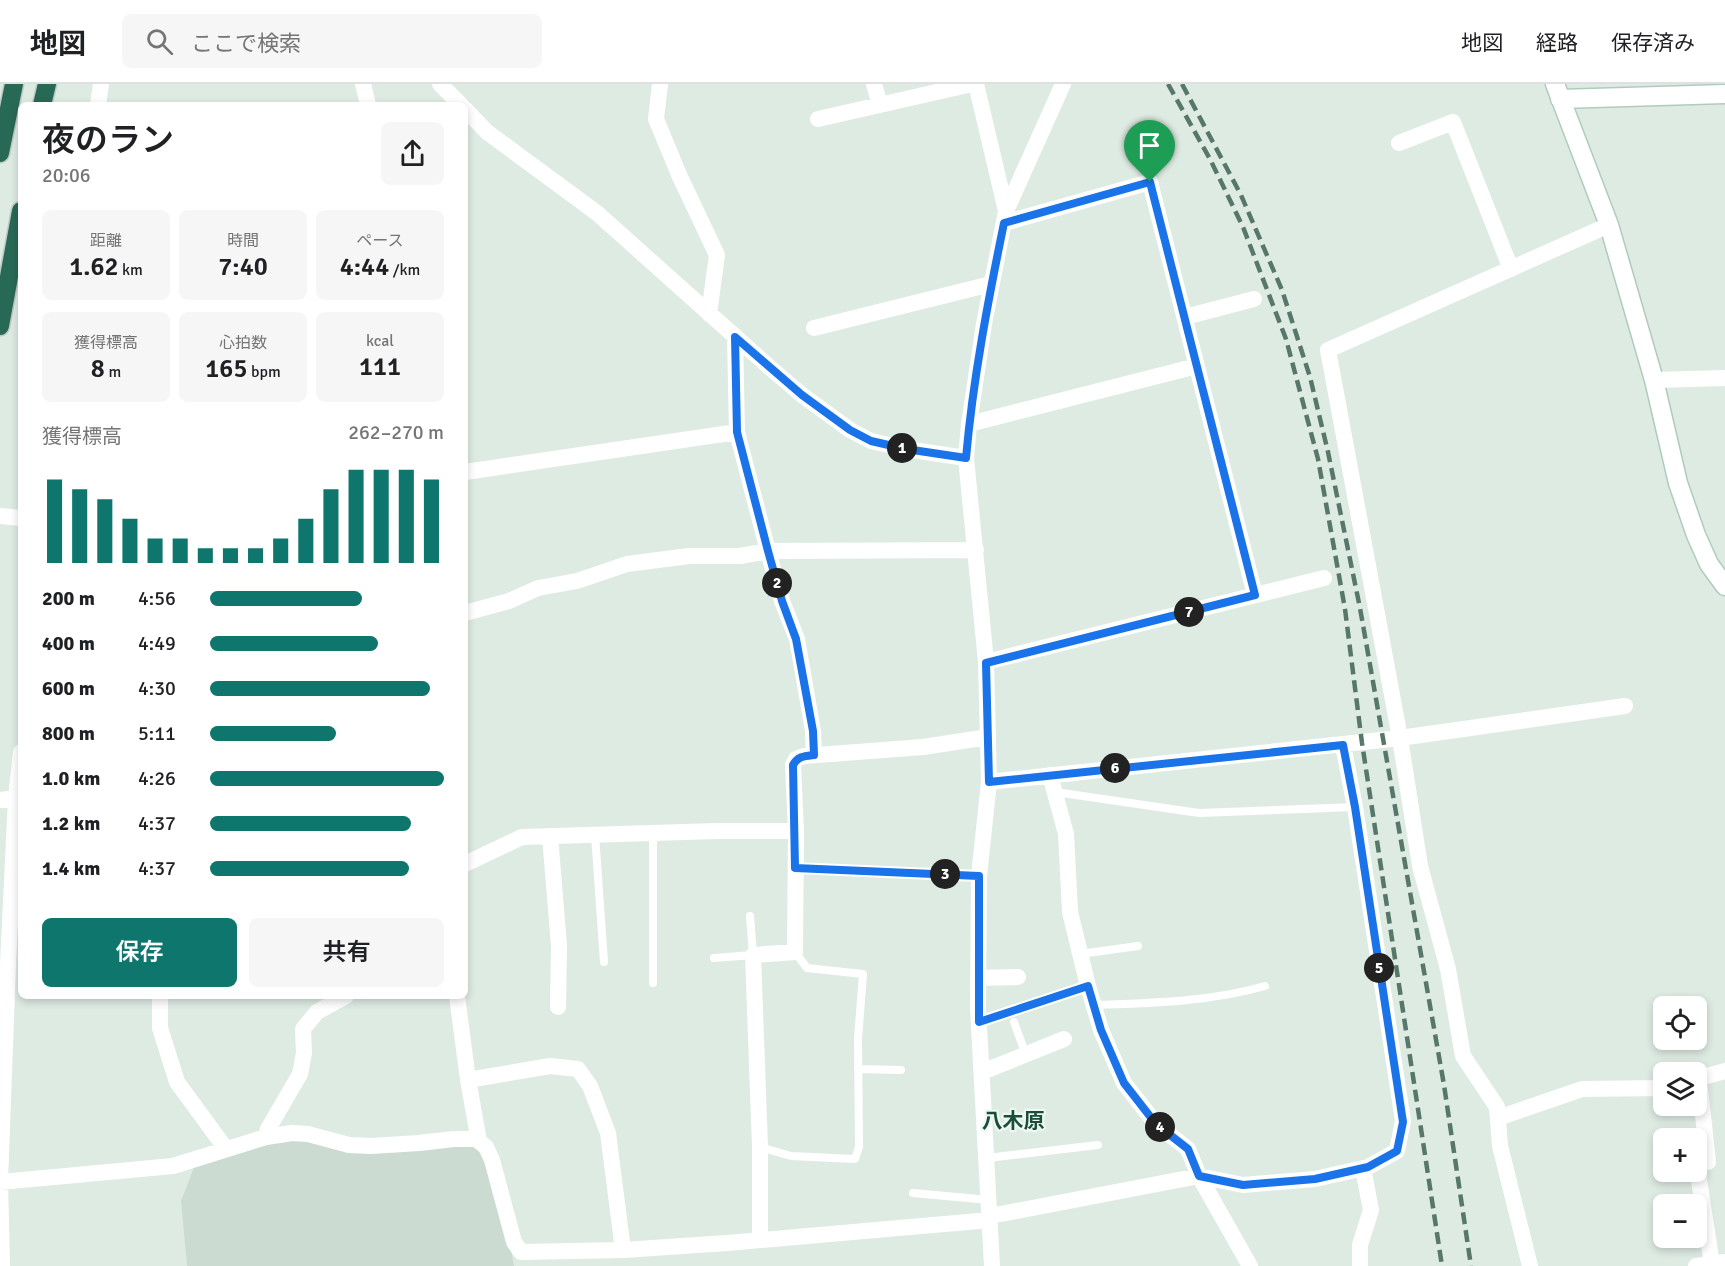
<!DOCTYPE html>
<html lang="ja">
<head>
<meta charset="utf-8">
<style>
  :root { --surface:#fff; --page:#f6f6f6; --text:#202124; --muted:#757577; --line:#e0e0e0; --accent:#0f766e }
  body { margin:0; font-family:Signika,"Noto Sans JP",sans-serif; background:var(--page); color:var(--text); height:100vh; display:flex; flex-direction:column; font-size:22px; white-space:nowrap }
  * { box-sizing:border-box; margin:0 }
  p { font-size:20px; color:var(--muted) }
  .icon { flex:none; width:33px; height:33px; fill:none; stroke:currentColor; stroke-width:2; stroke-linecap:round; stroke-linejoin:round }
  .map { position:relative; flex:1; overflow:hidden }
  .sheet { position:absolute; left:18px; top:18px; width:450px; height:897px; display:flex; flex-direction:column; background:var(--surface); border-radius:9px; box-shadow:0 3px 9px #0003 }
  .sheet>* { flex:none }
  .buttons { position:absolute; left:1653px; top:912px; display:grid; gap:12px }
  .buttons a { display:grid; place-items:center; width:54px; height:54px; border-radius:9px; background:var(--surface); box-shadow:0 3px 9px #0003; font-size:30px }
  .pin { position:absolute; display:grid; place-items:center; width:51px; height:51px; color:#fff; margin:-62px -26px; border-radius:50% 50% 50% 0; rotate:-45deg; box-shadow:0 0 6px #0007 }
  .pin .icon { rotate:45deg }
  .km { position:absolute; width:30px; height:30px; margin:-15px; border-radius:50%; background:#222; color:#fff; font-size:16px; line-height:30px; text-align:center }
  .round { display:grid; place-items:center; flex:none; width:63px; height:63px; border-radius:9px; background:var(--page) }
  .overview { display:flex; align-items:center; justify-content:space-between; height:102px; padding:0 24px }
  h1 { font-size:33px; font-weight:600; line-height:45px }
  .metrics { display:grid; grid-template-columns:repeat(3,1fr); gap:9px; height:102px; padding:6px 24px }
  .metrics div { display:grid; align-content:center; border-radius:9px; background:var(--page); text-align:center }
  .metrics b { font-size:26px; font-weight:600 }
  .metrics small { font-size:16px; font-weight:400 }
  .metrics p { font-size:16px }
  .chart { height:168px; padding:12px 24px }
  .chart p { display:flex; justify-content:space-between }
  .chart svg { width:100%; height:108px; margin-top:6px; stroke:var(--accent); stroke-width:6 }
  .action { display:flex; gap:12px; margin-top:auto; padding:12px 24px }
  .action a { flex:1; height:69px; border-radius:9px; background:var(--accent); color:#fff; font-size:24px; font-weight:600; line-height:69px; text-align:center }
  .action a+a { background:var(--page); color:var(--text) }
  ul { padding:0 24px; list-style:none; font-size:20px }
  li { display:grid; grid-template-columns:96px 72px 1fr; align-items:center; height:45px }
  li i { height:15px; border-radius:8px; background:var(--accent) }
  header { display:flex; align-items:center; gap:36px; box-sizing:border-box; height:84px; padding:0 30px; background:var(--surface); border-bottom:2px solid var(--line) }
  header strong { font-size:28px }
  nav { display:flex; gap:33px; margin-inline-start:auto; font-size:21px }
  .search { width:420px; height:54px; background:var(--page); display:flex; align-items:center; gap:15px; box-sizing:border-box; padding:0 21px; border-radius:9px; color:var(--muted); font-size:22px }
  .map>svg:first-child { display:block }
  .built { fill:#ccdbd2 }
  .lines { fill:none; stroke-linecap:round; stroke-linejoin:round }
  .street-tunnel { stroke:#b8c8bf; stroke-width:16; stroke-dasharray:16 8; stroke-linecap:butt }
  .secondary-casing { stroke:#b0cbbe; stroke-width:21 }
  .highway-casing { stroke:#c0c8c5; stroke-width:21 }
  .lane { stroke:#fff; stroke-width:8 }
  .street { stroke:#fff; stroke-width:16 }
  .secondary { stroke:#fff; stroke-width:18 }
  .highway { stroke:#286955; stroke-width:18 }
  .rail { stroke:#58776b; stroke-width:4.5; stroke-dasharray:12 6; stroke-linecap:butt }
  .route-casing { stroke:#fff; stroke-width:12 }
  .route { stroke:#1a73e8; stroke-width:8 }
  .labels { text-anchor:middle; stroke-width:4.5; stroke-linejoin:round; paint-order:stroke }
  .quarter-label { font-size:21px; font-weight:bold; fill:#194e3b; stroke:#eef7f2 }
</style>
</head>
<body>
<header>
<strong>地図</strong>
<div class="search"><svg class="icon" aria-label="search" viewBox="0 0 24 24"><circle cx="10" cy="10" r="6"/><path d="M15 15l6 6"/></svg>ここで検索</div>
<nav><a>地図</a><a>経路</a><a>保存済み</a></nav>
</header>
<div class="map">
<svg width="1725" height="1182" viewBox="0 0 1725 1182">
  <rect width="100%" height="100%" fill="#deebe3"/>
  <path class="built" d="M294 1054 469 1060 483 1067 510 1159 514 1182H187L181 1117 195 1081 266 1059Z"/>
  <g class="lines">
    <path class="street-tunnel" d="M0 191H21"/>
    <defs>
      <path id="secondary" d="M1555 0 1609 141 1654 296 1678 399 1696 451 1709 480 1725 502
        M1560 15 1725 10"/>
      <path id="highway" d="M42 21 47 0
        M0 69 14 0
        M0 242 21 127"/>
    </defs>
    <use href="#secondary" class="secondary-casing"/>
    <use href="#highway" class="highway-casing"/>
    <path class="lane" d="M1055 708 1199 729 1355 723
      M595 751 604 878
      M795 784 979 792
      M1080 870 1138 862
      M714 874 753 871 750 832
      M653 899V749
      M1094 921C1151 919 1209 918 1265 902
      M979 938 1088 902
      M1014 938 1026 971
      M858 985 901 986
      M760 1063 791 1072 855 1075 859 1063 858 955 863 890 807 884 795 868
      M987 1074 1098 1061
      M913 1109 989 1116"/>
    <path class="street" d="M363 0 368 21
      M440 0 461 21
      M660 0 656 35 680 93 717 171 709 230
      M874 0 880 21
      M976 0 1006 127
      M98 21 101 0
      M465 25 487 48 597 129 767 281 802 311 850 346 871 357 906 365 966 374
      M818 35 972 0
      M1399 59 1453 38 1511 185
      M1004 139 1150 98 1255 511
      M1185 233 1254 215
      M814 244 991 200
      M735 253 737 348 768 467 782 517 797 555 813 647 814 671
      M1654 296 1725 294
      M969 340 1197 282
      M465 388 737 348
      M0 432 21 434
      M465 529 509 517 538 504 577 497 627 480 689 472H740L768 467 976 466
      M986 578 1324 494
      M1050 691 1066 750 1070 828 1088 902 1101 946 1124 999 1156 1040 1188 1065 1199 1092 1250 1182
      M989 698 1400 654 1625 622
      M0 716 16 714
      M550 752 559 862 558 923
      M465 780 522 753 717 747H796
      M978 894 1018 893
      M160 912V944L177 998 226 1065
      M457 912 468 996 479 1057
      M982 988 1064 955
      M1696 995 1725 987
      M1699 995 1708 1078
      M468 996 550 982 578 985 590 1002 608 1049 623 1166
      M1498 1034 1582 1005 1664 1004
      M266 1053 268 1045 300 990 304 969 303 945 317 928 346 912
      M1698 1090 1712 1180
      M0 1098 173 1082 266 1053 292 1049 308 1050 349 1061 371 1062 419 1059 454 1055H476L486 1063 492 1076 514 1158 521 1168 623 1166 727 1159 990 1136
      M990 1132 1199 1092 1243 1101 1315 1095 1368 1083 1397 1067 1403 1037 1355 723 1343 661
      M760 1155V1063L753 871 795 868 796 747 793 681 796 675 804 672 923 663 988 653
      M2 1182 0 1098 8 880 16 714 21 668
      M992 1182 978 924 979 792 989 698 986 578 966 374 969 340 984 240 1006 127 1063 0
      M1360 1182V1161L1371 1126 1363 1084
      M1530 1182 1500 1062 1497 1023 1463 972 1448 885 1420 782 1400 654 1328 266 1609 141
      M1696 1182 1725 1178"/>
    <use href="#secondary" class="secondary"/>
    <use href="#highway" class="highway"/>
    <path class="rail" d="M1168 0 1210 75 1243 143 1286 255 1318 375 1345 525 1362 659 1442 1182
      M1182 0 1241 111 1282 206 1310 293 1328 368 1360 524 1444 1001 1471 1182"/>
  </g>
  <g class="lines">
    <defs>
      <path id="route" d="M1150 98 1255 511 986 579 989 698 1343 661 1355 723 1403 1038 1397 1067 1368 1083 1315 1095 1243 1101 1199 1092 1188 1065 1156 1040 1124 999 1101 946 1088 902 979 938V792L795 784 793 681C798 672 805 672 814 671L813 647 796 555 782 517 768 467 737 348 735 253 802 311 850 346 871 357 906 365 966 374C973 295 988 217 1004 139Z"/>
    </defs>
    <use href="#route" class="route-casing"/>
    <use href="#route" class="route"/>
  </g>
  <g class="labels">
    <g class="quarter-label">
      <text x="1013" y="1044">八木原</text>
    </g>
  </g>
</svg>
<div class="buttons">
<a><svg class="icon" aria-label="locate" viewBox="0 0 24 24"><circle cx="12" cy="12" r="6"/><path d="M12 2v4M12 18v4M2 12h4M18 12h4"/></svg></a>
<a><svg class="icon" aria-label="layers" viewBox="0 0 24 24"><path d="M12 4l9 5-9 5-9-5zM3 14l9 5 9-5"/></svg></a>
<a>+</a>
<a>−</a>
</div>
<div class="pin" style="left:1150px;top:98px;background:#1e9e55"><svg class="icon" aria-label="arrive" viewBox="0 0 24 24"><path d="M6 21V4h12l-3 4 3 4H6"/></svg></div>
<b class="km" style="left:902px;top:364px">1</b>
<b class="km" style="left:777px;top:499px">2</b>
<b class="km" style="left:945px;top:790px">3</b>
<b class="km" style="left:1160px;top:1043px">4</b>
<b class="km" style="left:1379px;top:884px">5</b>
<b class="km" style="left:1115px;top:684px">6</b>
<b class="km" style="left:1189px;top:528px">7</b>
<section class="sheet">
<div class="overview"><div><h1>夜のラン</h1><p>20:06</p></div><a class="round"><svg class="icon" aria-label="share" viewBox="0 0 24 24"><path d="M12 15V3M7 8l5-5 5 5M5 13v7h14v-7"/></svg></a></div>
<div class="metrics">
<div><p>距離</p><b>1.62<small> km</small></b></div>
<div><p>時間</p><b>7:40</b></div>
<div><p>ペース</p><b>4:44<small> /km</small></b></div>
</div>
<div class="metrics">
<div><p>獲得標高</p><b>8<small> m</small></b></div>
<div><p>心拍数</p><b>165<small> bpm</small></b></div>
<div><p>kcal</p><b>111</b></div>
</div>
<div class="chart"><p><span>獲得標高</span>262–270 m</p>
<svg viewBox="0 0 160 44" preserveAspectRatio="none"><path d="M5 44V10M15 44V14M25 44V18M35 44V26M45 44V34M55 44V34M65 44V38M75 44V38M85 44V38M95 44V34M105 44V26M115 44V14M125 44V6M135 44V6M145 44V6M155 44V10"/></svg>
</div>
<ul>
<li><b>200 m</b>4:56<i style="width:65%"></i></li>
<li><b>400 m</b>4:49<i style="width:72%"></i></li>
<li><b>600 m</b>4:30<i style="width:94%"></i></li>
<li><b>800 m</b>5:11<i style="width:54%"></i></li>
<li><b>1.0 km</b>4:26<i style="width:100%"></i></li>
<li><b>1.2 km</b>4:37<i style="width:86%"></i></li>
<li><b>1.4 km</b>4:37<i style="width:85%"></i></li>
</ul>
<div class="action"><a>保存</a><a>共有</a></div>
</section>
</div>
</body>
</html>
